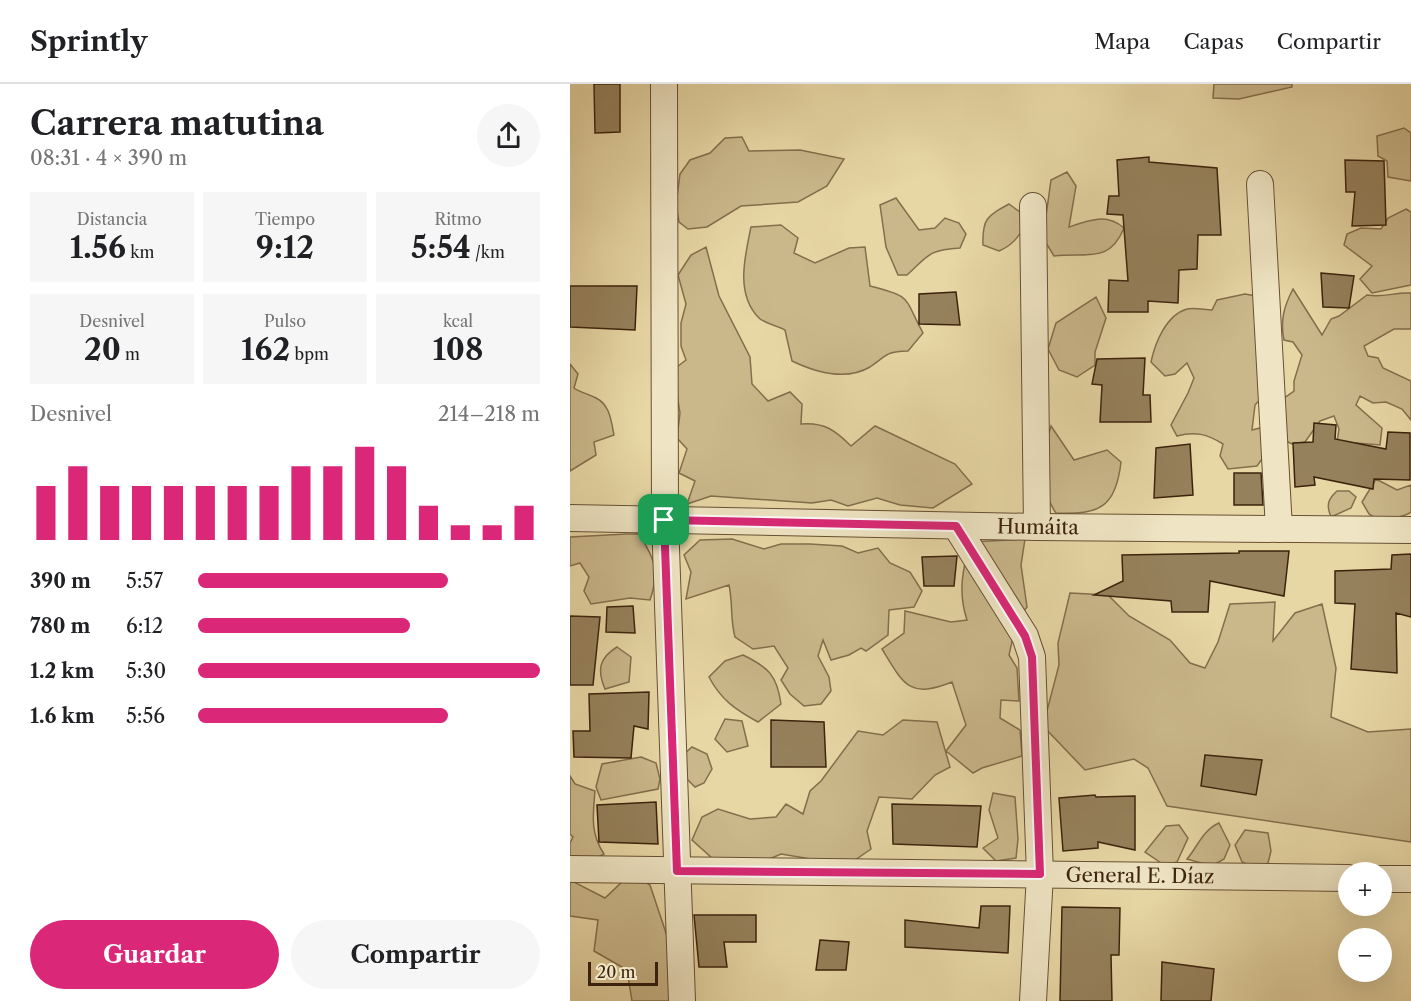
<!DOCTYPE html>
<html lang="es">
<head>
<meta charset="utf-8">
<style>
  :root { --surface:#fff; --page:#f6f6f6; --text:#202124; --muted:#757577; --line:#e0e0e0; --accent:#db2777 }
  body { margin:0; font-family:"Libre Caslon Text",serif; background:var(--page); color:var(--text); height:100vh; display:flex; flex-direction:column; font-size:22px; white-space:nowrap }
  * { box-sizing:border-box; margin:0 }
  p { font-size:20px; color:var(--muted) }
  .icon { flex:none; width:33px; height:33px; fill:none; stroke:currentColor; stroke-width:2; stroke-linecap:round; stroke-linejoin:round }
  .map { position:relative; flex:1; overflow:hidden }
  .sheet { display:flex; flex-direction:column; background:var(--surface); width:570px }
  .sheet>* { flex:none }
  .fabs { position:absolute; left:768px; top:778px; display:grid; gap:12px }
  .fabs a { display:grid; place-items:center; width:54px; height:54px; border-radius:50%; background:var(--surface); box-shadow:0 6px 24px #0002; font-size:30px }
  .scale { position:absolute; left:18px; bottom:15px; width:70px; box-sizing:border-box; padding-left:6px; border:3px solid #3d230d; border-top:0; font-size:16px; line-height:21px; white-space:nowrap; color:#3d230d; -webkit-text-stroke:4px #efe5c4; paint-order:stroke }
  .pin { position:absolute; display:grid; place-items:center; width:51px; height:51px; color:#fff; margin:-26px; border-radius:12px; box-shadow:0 3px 9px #0006 }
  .round { display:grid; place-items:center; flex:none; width:63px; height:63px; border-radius:32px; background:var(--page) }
  .headline { display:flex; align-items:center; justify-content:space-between; height:102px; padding:0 30px }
  h1 { font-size:33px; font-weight:800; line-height:45px }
  .figures { display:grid; grid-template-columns:repeat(3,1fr); gap:9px; height:102px; padding:6px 30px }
  .figures div { display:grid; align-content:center; border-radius:0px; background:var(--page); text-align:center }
  .figures b { font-size:30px; font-weight:800 }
  .figures small { font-size:16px; font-weight:400 }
  .figures p { font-size:16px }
  .chart { height:168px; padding:12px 30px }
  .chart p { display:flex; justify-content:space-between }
  .chart svg { width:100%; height:108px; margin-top:6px; stroke:var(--accent); stroke-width:6 }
  .button { display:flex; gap:12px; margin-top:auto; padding:12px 30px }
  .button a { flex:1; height:69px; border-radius:36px; background:var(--accent); color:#fff; font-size:24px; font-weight:800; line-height:69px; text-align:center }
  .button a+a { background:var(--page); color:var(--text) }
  ul { padding:0 30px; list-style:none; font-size:20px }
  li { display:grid; grid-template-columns:96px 72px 1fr; align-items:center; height:45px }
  li i { height:15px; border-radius:8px; background:var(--accent) }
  header { display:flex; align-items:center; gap:36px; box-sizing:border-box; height:84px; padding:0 30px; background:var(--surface); border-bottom:2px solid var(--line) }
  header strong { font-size:28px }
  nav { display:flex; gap:33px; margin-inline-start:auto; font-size:21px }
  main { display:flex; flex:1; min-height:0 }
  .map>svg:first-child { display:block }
  .green { fill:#cab88b; stroke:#846e4c; stroke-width:1.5 }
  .building { fill:#95815c; stroke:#3d230d; stroke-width:1.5 }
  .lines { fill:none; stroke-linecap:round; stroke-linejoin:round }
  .minor-casing { stroke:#685033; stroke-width:28 }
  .minor { stroke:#efe5c4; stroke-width:26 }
  .route-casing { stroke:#fff; stroke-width:12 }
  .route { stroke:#db2777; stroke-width:8 }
  .labels { text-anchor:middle; stroke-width:4.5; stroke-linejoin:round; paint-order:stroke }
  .street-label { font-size:20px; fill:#3d230d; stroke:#efe5c4 }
</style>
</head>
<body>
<header>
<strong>Sprintly</strong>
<nav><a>Mapa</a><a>Capas</a><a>Compartir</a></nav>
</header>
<main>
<section class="sheet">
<div class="headline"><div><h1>Carrera matutina</h1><p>08:31 · 4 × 390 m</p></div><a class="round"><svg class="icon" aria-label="share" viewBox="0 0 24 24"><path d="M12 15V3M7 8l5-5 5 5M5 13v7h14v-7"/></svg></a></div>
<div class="figures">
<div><p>Distancia</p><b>1.56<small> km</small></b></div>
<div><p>Tiempo</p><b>9:12</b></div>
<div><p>Ritmo</p><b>5:54<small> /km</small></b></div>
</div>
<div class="figures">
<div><p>Desnivel</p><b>20<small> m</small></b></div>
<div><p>Pulso</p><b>162<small> bpm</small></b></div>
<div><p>kcal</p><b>108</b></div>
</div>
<div class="chart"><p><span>Desnivel</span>214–218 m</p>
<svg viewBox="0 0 160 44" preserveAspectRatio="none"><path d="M5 44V22M15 44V14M25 44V22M35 44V22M45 44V22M55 44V22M65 44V22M75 44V22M85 44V14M95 44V14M105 44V6M115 44V14M125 44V30M135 44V38M145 44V38M155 44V30"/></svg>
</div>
<ul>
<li><b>390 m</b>5:57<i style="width:73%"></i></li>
<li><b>780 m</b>6:12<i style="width:62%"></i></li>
<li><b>1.2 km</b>5:30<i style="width:100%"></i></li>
<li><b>1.6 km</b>5:56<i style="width:73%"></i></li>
</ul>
<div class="button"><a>Guardar</a><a>Compartir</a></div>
</section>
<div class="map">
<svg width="841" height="917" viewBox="0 0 841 917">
  <rect width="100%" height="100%" fill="#e7d7a5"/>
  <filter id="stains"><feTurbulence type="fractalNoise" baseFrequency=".00333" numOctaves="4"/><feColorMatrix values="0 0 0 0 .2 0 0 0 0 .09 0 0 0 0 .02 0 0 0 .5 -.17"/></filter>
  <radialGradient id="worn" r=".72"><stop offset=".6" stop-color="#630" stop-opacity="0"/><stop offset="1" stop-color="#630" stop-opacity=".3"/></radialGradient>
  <path class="green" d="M644 0H722V3L669 15 643 14Z
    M834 44 841 49V97L818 93 817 77 808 72 807 52Z
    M172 53 179 67 230 66 274 75 257 102 228 118 171 122 137 143 118 145 109 138 106 121 110 90 120 76 140 69 155 54Z
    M497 88 506 102 499 143C519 136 537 129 554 144 539 180 518 168 484 172L473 154 481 96Z
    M326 114 349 146 365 144 375 134 389 139 396 150 390 164C358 166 359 171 337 191H328L316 163 310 121Z
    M439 120 458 134C451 150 445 160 429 167L413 161C412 135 417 132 439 120Z
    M836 125 841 128V201L802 209 790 195 802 182 774 161 777 150 791 144 811 145 818 134Z
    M211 141 228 154 224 169 245 179 279 164 295 163 300 202C343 213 333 212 353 249L338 267C314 268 318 271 300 283 276 297 245 288 222 277L215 246C208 242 194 239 189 234 165 210 175 172 181 143Z
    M136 163 149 212 180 273 182 300 198 317 220 308 232 320 231 340C254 338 265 346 281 362L305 342 385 380 402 400 363 424 330 421 307 414 278 422 261 416 242 419 141 412 117 420 125 397 109 389 117 365 107 354 110 329 103 286 116 276 111 262V239L116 220 108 191 121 171Z
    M723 205 752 251 761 235 769 232 797 211C814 214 825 208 841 209V245H824L794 262 798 272 808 274 813 284 841 297V336L832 325 816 318 803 319 790 312 786 321 812 344 810 361 786 359 778 364 767 358 769 345 764 332 750 337 735 358 722 360 708 353 710 317 724 307V297L732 271 723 258 714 256C710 237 714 222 723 205Z
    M675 210 692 213 693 312 685 321 682 346 698 342 704 358 687 382 658 385 650 372 653 360C637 350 625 347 607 352L601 341 618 309 624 294 617 279 605 290 595 292 581 278C585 259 596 231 617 225 624 223 635 226 642 226L647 216Z
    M526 213 536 234 525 268V281L507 293 489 286 478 265 486 239Z
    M0 280 8 290 4 304C11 309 19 310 26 314 40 321 41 336 44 351L24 358 26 371 0 387Z
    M481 342 504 376 537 366 551 378C546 423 530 431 486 429 468 404 472 369 481 342Z
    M806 395 827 406 841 401V428C831 435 821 432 810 437L799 430 792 418Z
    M767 407H779L786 413 781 424 761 433C756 421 758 415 767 407Z
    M57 450H69C85 475 90 487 80 516L60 514 21 520 14 507 19 493 10 479 0 482V453Z
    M162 455 194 465 211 460H240L272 462 288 469 308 464 320 479 340 488 352 507 344 523 319 526 318 551 296 567 291 564 279 571 261 576 253 556 248 572 259 593 261 607 251 620 234 622 220 610 211 596 218 584 204 562 183 565 165 553C160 535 163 519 159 501L116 515 121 488 114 471 130 456Z
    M455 455 451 481 457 523 447 535 439 571 447 584 449 617 431 616 430 634 450 646 452 672 412 684 403 689 376 667 396 641 382 598C339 615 334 601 312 565L334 549 335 527 381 538 397 536C388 509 392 485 401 458Z
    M500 509 538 511 559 532 600 556 620 579 635 584 648 558 660 520 705 518 703 557 725 529 752 520 766 584 761 633 798 648 841 645V758L597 722 578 684 564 675 515 686 473 642 489 581 488 559Z
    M47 563 61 573 59 598 35 605C27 586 29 574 47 563Z
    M173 571C198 583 207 591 211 620L188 638C166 626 151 616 139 593L155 577Z
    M155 635 172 637 178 662 157 668 145 655Z
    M333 636 367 638 380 683 365 691 342 715 309 713 297 747 301 765 285 776 259 778 211 770 197 776 142 774 122 756 132 733 148 725 180 735 206 733 216 720 233 730 240 707 251 697 288 647 313 651Z
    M122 663 137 670 142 685 134 699 125 703 111 689 113 671Z
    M71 673 86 679 90 695 88 705 31 716 26 703 32 680Z
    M0 692 5 700 25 707C23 731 20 749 34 770L22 777 0 775V759L3 753 0 750Z
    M423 709 445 713 448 755 446 774 426 777 413 764 428 754 419 726Z
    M649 739 660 761 654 775 642 782 617 775C628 762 633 746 649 739Z
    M609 741 618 754 607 778 594 781 575 768 596 742Z
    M675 746 698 749 701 767 698 779 686 784 672 778 665 761Z
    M69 794 80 801 97 852 102 917H62L57 886 24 867 28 836 0 832V796L35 814 53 797Z"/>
  <path class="building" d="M24 0H50V48L25 49Z
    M579 73V78L647 84 651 151H628L627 185 609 186 608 219 578 217V228H538L539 196 558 197 553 131 537 130 539 112H549L547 76Z
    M775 76 814 77 816 141 782 142 785 108H776Z
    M751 189 784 192 779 224 753 223Z
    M0 202H67L65 246 0 243Z
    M386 208 390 241 349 240V210Z
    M575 274 573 311H580L581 338H530L532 301 522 300 527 275Z
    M744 339 766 341 765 355 816 365 818 348 840 349V396L804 395 803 405 744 393 745 401 725 403 723 359 743 358Z
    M620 360 623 411 584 414 586 364Z
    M664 389H691L693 421H664Z
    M669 467H719L714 512 640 497 638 528H602L601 517 524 511 553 497 552 471 669 469Z
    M841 470V533L826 529 827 589 781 585 785 520 765 519V487L821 485 822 471Z
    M387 472 384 502H354L352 473Z
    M63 522 65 549 36 548 37 523Z
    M0 532 30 533 23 601H0Z
    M79 608 78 645 64 642 61 674 4 673 3 647H20L19 610Z
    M201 636 254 638 256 683H201Z
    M635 671 692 676 686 711 631 702Z
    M525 711 526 713 565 712V766L528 758V764L493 767 489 714Z
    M86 718 88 760 29 758 27 721Z
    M322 720 411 722 407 763 323 760Z
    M411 822H440L438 869 335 863V836L409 844Z
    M492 823 550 824 549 871H541L542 917H490Z
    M124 831H186V858H154L157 883H129Z
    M250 856 279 858 276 886H246Z
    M592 878 644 885 641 917H591Z"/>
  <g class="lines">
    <defs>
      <g id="minor">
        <path d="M94 0 95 436 112 917"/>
        <path d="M690 100 709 445"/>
        <path d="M463 122 467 443"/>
        <path id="s1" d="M0 434 467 443 841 446"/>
        <path d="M386 442 455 552 462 573 470 790 463 917"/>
        <path id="s2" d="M0 785 778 794"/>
        <path d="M812 795H841"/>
      </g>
    </defs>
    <use href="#minor" class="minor-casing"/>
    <use href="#minor" class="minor"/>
  </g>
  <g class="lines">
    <defs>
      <path id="route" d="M94 436 386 442 455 552 462 573 470 790 107 787Z"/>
    </defs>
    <use href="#route" class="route-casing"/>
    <use href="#route" class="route"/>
  </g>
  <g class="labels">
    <g class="street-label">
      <text dy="7" stroke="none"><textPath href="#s1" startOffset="468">Humáita</textPath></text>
      <text dy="7" stroke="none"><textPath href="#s2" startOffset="570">General E. Díaz</textPath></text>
    </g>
  </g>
  <rect width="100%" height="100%" filter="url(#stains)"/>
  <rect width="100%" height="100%" fill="url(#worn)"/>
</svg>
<div class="fabs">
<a>+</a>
<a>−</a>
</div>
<div class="scale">20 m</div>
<div class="pin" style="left:94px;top:436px;background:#1e9e55"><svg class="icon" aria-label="arrive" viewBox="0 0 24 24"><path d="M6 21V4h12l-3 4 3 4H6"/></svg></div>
</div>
</main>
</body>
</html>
